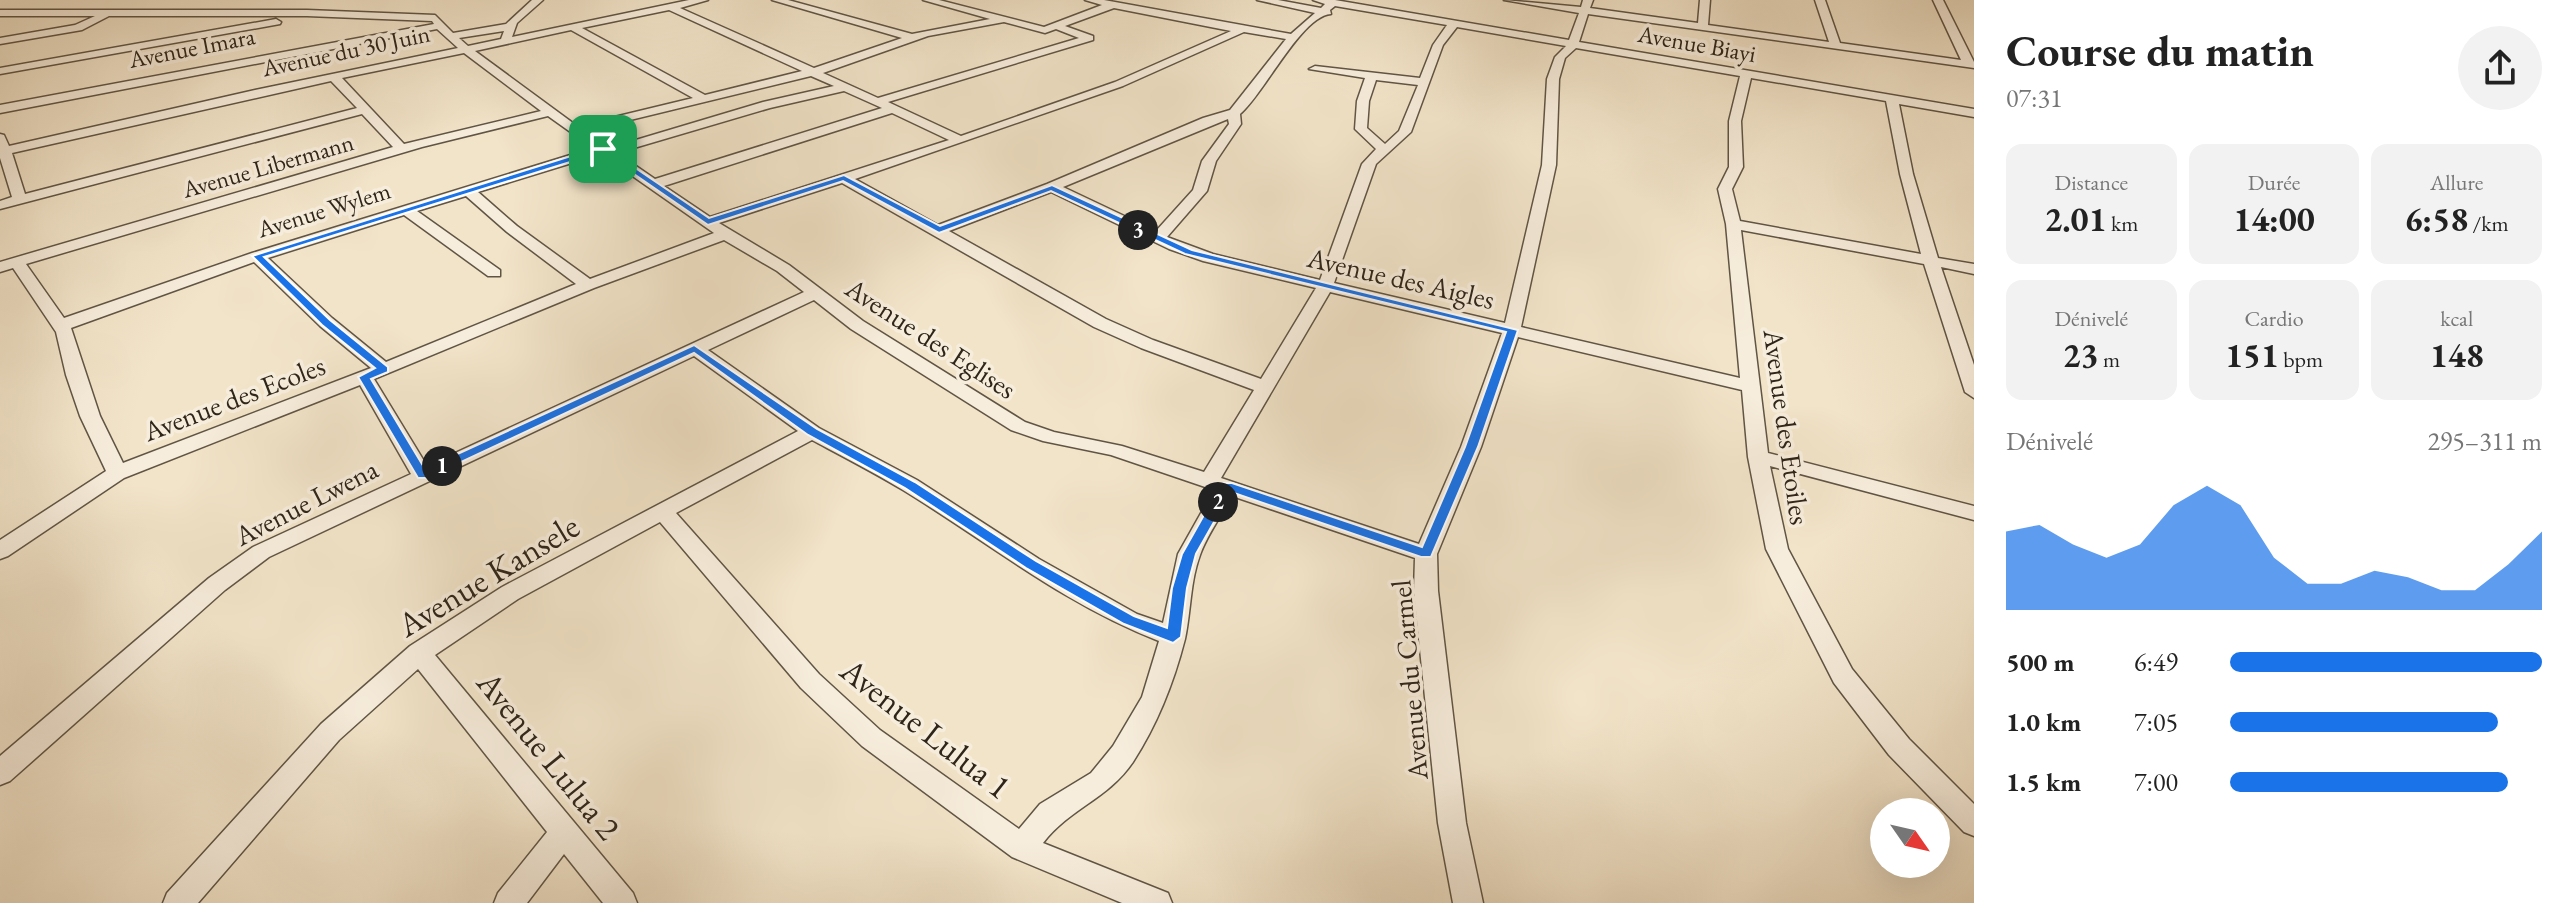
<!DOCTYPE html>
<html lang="fr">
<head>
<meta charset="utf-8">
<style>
  :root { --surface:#fff; --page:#f2f2f2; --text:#222; --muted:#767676; --accent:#1a73e8 }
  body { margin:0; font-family:"EB Garamond",serif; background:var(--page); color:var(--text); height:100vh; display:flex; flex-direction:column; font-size:30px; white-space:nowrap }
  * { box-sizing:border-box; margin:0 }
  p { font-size:26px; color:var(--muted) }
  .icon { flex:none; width:44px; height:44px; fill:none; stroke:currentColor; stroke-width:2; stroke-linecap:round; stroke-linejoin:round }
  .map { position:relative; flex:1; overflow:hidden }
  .panel { display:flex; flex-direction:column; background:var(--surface); width:600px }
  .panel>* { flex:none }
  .needle { width:52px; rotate:124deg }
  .fabs { position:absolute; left:1870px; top:798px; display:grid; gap:16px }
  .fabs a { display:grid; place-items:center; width:80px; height:80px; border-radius:50%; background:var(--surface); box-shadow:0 8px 32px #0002; font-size:40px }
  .pin { position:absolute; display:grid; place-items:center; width:68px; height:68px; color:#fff; margin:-34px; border-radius:16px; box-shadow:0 4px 12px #0006 }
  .km { position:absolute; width:40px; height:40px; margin:-20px; border-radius:50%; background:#222; color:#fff; font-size:22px; line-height:40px; text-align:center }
  .round { display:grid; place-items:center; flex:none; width:84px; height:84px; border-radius:42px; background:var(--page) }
  .head { display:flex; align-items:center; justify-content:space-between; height:136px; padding:0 32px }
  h1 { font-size:44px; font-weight:700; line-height:60px }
  .metrics { display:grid; grid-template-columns:repeat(3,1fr); gap:12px; height:136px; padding:8px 32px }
  .metrics div { display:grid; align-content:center; border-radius:16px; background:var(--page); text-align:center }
  .metrics b { font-size:34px; font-weight:700 }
  .metrics small { font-size:22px; font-weight:400 }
  .metrics p { font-size:22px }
  .chart { height:224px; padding:16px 32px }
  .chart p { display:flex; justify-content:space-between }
  .chart svg { width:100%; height:144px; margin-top:8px; fill:var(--accent); opacity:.7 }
  ul { padding:0 32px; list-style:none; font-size:26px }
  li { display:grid; grid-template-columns:128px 96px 1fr; align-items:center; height:60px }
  li i { height:20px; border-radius:10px; background:var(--accent) }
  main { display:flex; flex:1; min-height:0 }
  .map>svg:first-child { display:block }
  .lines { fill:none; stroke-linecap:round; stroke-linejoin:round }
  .minor-casing { stroke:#605545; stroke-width:3 }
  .minor { fill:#f7eddc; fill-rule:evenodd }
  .route { fill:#1a73e8; stroke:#fff; stroke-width:2; fill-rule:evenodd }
  .labels { text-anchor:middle; stroke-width:7; stroke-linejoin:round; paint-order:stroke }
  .far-street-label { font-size:24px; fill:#2f2519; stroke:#f7eddc }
  .street-label { font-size:28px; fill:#2f2519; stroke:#f7eddc }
  .near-street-label { font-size:34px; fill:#2f2519; stroke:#f7eddc }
</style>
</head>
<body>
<main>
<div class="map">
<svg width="1974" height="903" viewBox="0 0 1974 903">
  <rect width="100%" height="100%" fill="#f2e4c9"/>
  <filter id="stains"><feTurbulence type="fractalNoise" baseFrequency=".0025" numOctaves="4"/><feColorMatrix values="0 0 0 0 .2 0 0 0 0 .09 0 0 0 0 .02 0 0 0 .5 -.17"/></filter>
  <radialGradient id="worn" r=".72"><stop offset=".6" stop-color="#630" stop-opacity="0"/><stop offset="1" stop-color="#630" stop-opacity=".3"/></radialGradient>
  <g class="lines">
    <defs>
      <path id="minor" d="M532 0H543L517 23 512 37 689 0H708L680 8 814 68 902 38 772 0H788L912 34 990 19 923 0H939L1044 27 1102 5 1085 0H1104L1291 34 1315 13 1257 0H1278L1321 8 1325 4 1313 0H1335L1569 40 1579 13 1504 0 1581 7 1583 0H1593L1590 8 1698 23 1700 0H1710L1708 25 1829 42 1815 0H1825L1840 43 1961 60 1933 0H1943L1974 62V68L1588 14 1579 42 1974 109V117L1899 104 1913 174 1938 258 1974 264V274L1941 267 1974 365V398L1965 392 1924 264 1741 230 1768 453 1974 506V520L1770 466 1788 549 1852 669 1909 739 1974 804V836L1964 832 1889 755 1834 683 1766 549 1748 457 1742 390 1518 337 1481 447 1437 554 1438 591 1466 823 1483 903H1453L1438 823 1414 591 1415 558 1232 496C1222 515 1207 535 1200 555 1190 582 1191 611 1185 639 1174 682 1157 725 1133 762 1108 799 1070 808 1043 843L1168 893 1172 903H1122L1012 857 862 746 801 688 660 522 518 599 435 655 633 893 637 903H603L564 854 527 903H494L498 893 547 832 418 669 339 740 198 903H163L167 893 321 724 410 646 502 587 798 431 694 356 269 557 225 590 10 781 0 785V756L209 578 253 547 411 474 360 385 124 478 8 556 0 559V540L106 471 80 416 66 375 56 332 13 268 0 272V262L393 147 362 114 0 209V201L12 197 0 158V134L4 135 9 146 255 90 458 48 437 29 0 113V105L434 24 432 21 307 16H109L82 30 0 44V38L75 25 95 16H0V10H307L435 15 453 33 506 24ZM1335 6 1447 25 1433 45 1420 78 1315 66 1309 69 1365 78 1357 101 1355 129 1376 149 1362 164 1320 280 1213 254 1167 237 1207 191 1216 161 1241 124 1240 114C1264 94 1301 16 1331 14L1330 10ZM1114 8 1231 31 1115 82 961 136 888 102 1093 40V36L1065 26ZM669 10 802 71 705 95 582 28ZM1004 22 1045 33 1056 29 1079 38 878 98 823 73 928 36ZM1457 27 1566 46 1555 57 1547 79 1542 165 1505 323 1334 283 1376 164 1411 132 1443 45ZM571 30 693 98 577 126 475 51ZM504 31 501 39 468 46 459 38ZM1244 32 1286 39 1230 110 1203 118 1047 184 938 225 855 179 1123 86ZM1576 48 1740 76 1729 121V167L1718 189 1726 224 1740 378 1521 327 1556 165 1559 79 1565 58ZM464 53 541 111 404 144 342 78ZM811 76 834 86 763 102 609 148 585 131ZM1751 78 1886 101 1900 174 1921 254 1740 221 1732 189 1743 167 1741 121ZM1376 80 1418 85 1399 131 1385 144 1367 128 1369 101ZM331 81 357 108 25 194 12 153ZM844 91 882 108 655 179 617 153 770 108ZM892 113 949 140 710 217 664 186ZM548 116 593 148 252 253 64 318 26 264 422 147ZM1228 119 1229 124 1202 161 1193 190 1156 231 1063 187ZM601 154 714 233 590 279 517 226 478 192ZM842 183 1094 327 1141 348 1254 390 1204 472 1122 446 1054 432 1025 422 863 321 789 265 719 223ZM1051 192 1169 249 1203 261 1316 288 1261 379 1153 340 1106 319 949 231ZM466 196 507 232 576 284 386 362 332 318 268 258 404 215 488 276H500V270L417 211ZM724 240 777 271 804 292 427 466 374 379 594 288ZM254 262 320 326 371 368 123 463 100 416 71 328ZM1330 292 1502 333 1461 447 1419 544 1221 478ZM814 300 851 329 1011 430 1043 441 1111 455 1214 490 1178 554 1163 623 1137 614 1039 559 917 480 819 428 708 350ZM812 440C842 456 873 472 903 490 988 542 1065 605 1159 641L1142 697 1113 746 1091 773 1040 804 1019 829 880 730 819 674 676 513Z
        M276 19 281 22 280 24 0 74V68Z"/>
    </defs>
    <use href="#minor" class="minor-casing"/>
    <use href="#minor" class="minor"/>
  </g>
  <path class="route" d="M603 146 709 218 844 175 940 226 1052 185 1192 250 1518 330 1478 447 1431 557H1421L1231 492 1196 554 1187 588 1181 637 1173 643 1124 624 1026 568 905 488 808 435 694 353 427 478H418L358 377 375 368 322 325 252 256ZM602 152 708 225 843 181 939 233 1051 191 1185 254 1506 332 1465 447 1422 547 1232 483H1222L1182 554 1172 588 1167 628 1134 616 1036 561 915 482 817 429 694 345 425 469 371 379 388 372V367L330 320 264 257Z"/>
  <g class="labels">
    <g class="far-street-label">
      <text transform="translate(1697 44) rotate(10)" y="8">Avenue Biayi</text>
      <text transform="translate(192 48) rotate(-11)" y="8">Avenue Imara</text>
      <text transform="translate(346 51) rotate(-12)" y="8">Avenue du 30 Juin</text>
      <text transform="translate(268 166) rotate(-16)" y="8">Avenue Libermann</text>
      <text transform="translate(324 210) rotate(-17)" y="8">Avenue Wylem</text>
    </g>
    <g class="street-label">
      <text transform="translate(1401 278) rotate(13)" y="10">Avenue des Aigles</text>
      <text transform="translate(931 338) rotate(33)" y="10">Avenue des Eglises</text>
      <text transform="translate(234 398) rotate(-21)" y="10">Avenue des Ecoles</text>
      <text transform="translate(1787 427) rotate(82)" y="10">Avenue des Etoiles</text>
      <text transform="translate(306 502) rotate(-27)" y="10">Avenue Lwena</text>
      <text transform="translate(1409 680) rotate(-95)" y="10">Avenue du Carmel</text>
    </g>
    <g class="near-street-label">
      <text transform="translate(488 575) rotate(-31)" y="12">Avenue Kansele</text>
      <text transform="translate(926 728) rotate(38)" y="12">Avenue Lulua 1</text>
      <text transform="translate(549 755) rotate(51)" y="12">Avenue Lulua 2</text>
    </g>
  </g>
  <rect width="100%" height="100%" filter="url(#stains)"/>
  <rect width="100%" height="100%" fill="url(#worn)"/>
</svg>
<div class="fabs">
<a><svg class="needle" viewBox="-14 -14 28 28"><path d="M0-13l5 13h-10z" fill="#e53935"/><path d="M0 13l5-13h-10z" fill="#767676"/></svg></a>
</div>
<div class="pin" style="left:603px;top:149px;background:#1e9e55"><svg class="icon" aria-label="arrive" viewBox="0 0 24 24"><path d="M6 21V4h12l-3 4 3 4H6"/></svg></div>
<b class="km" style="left:442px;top:466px">1</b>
<b class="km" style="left:1218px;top:502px">2</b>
<b class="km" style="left:1138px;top:230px">3</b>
</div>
<section class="panel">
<div class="head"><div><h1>Course du matin</h1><p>07:31</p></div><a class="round"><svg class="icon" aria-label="share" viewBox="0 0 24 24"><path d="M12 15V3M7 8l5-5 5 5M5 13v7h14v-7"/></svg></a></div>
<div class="metrics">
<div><p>Distance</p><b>2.01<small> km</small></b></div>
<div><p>Durée</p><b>14:00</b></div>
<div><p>Allure</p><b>6:58<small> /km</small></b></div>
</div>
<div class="metrics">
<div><p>Dénivelé</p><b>23<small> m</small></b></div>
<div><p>Cardio</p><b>151<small> bpm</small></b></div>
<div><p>kcal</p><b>148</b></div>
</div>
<div class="chart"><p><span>Dénivelé</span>295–311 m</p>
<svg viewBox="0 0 160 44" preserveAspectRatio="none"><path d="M0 44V20L10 18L20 24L30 28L40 24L50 12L60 6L70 12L80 28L90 36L100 36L110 32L120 34L130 38L140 38L150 30L160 20V44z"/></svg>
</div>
<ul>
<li><b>500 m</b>6:49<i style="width:100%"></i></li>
<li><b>1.0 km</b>7:05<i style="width:86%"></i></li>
<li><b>1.5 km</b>7:00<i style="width:89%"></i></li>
</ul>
</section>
</main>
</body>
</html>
